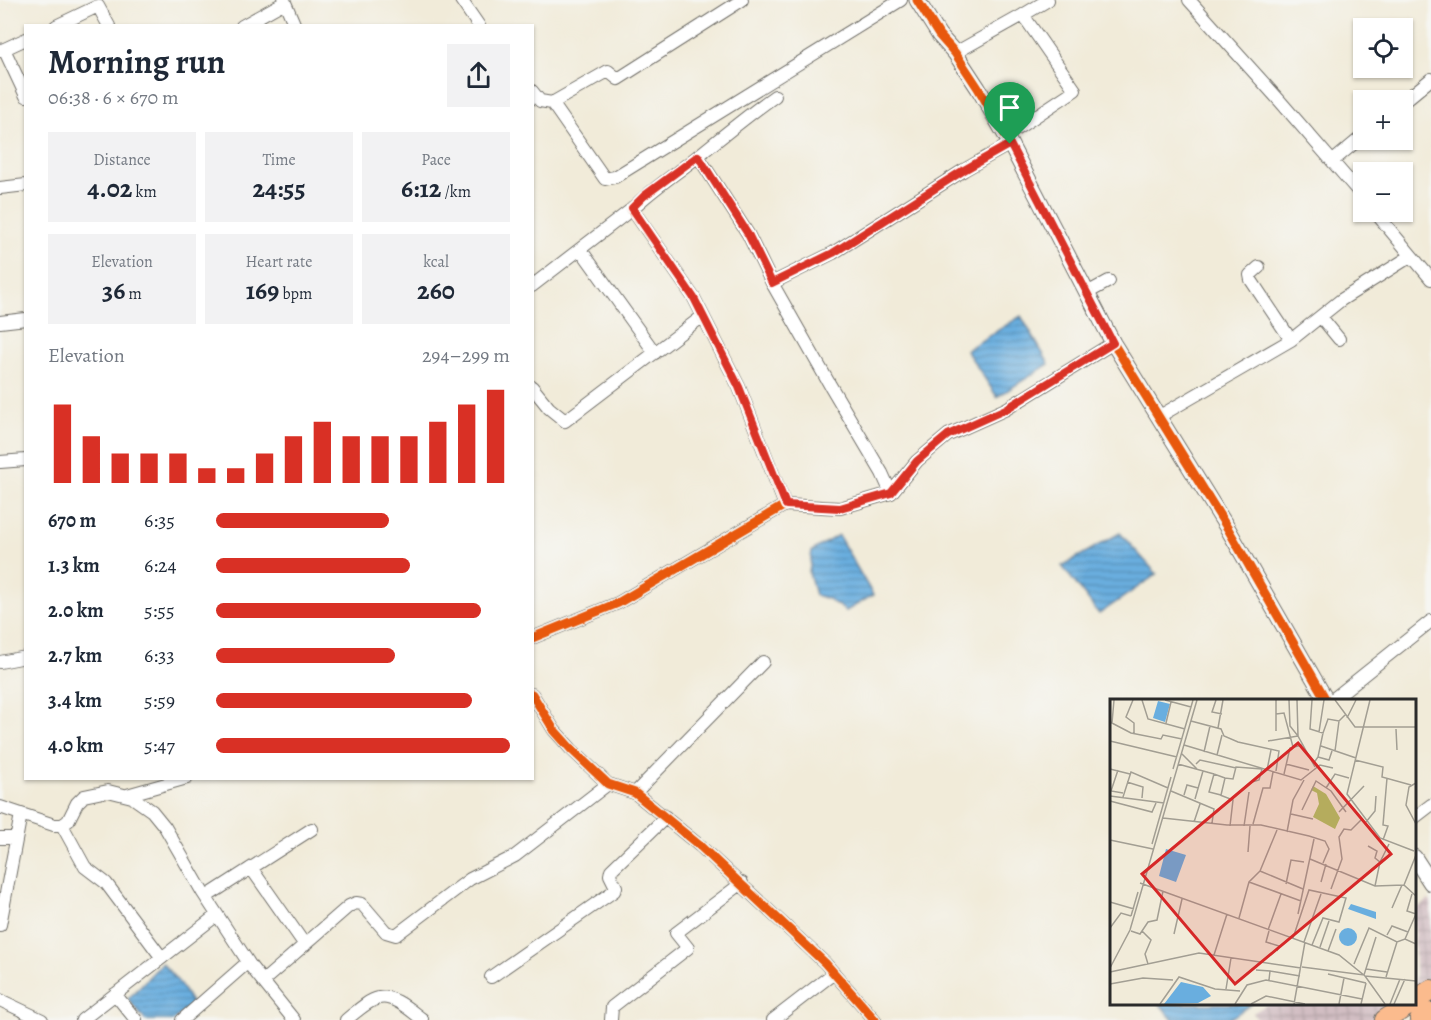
<!DOCTYPE html>
<html lang="en">
<head>
<meta charset="utf-8">
<style>
  :root { --surface:#fff; --page:#f2f2f3; --text:#1f2937; --muted:#747a83; --accent:#d93025 }
  body { margin:0; font-family:Alegreya,serif; background:var(--page); color:var(--text); height:100vh; display:flex; flex-direction:column; font-size:22px; white-space:nowrap }
  * { box-sizing:border-box; margin:0 }
  p { font-size:20px; color:var(--muted) }
  .icon { flex:none; width:33px; height:33px; fill:none; stroke:currentColor; stroke-width:2; stroke-linecap:round; stroke-linejoin:round }
  .map { position:relative; flex:1; overflow:hidden }
  .drawer { position:absolute; left:24px; top:24px; width:510px; height:756px; display:flex; flex-direction:column; background:var(--surface); border-radius:0px; box-shadow:0 2px 4px #0004 }
  .drawer>* { flex:none }
  .fabs { position:absolute; left:1353px; top:18px; display:grid; gap:12px }
  .fabs a { display:grid; place-items:center; width:60px; height:60px; border-radius:0px; background:var(--surface); box-shadow:0 2px 4px #0004; font-size:30px }
  .pin { position:absolute; display:grid; place-items:center; width:51px; height:51px; color:#fff; margin:-62px -26px; border-radius:50% 50% 50% 0; rotate:-45deg; box-shadow:0 0 6px #0007 }
  .pin .icon { rotate:45deg }
  .round { display:grid; place-items:center; flex:none; width:63px; height:63px; border-radius:0px; background:var(--page) }
  .headline { display:flex; align-items:center; justify-content:space-between; height:102px; padding:0 24px }
  h1 { font-size:33px; font-weight:700; line-height:45px }
  .stats { display:grid; grid-template-columns:repeat(3,1fr); gap:9px; height:102px; padding:6px 24px }
  .stats div { display:grid; align-content:center; border-radius:0px; background:var(--page); text-align:center }
  .stats b { font-size:26px; font-weight:700 }
  .stats small { font-size:16px; font-weight:400 }
  .stats p { font-size:16px }
  .chart { height:168px; padding:12px 24px }
  .chart p { display:flex; justify-content:space-between }
  .chart svg { width:100%; height:108px; margin-top:6px; stroke:var(--accent); stroke-width:6 }
  ul { padding:0 24px; list-style:none; font-size:20px }
  li { display:grid; grid-template-columns:96px 72px 1fr; align-items:center; height:45px }
  li i { height:15px; border-radius:8px; background:var(--accent) }
  .map>svg:first-child { display:block }
  .industrial { fill:url(#industrial-grid) }
  .water { fill:url(#water-rules); stroke:#4a6c85; stroke-width:1.5 }
  .lines { fill:none; stroke-linecap:round; stroke-linejoin:round }
  .minor-casing { stroke:#706e68; stroke-width:14 }
  .tertiary-casing { stroke:#706e68; stroke-width:17 }
  .primary-casing { stroke:#706e68; stroke-width:22 }
  .minor { stroke:#fff; stroke-width:12 }
  .tertiary { stroke:#fff; stroke-width:15 }
  .primary { stroke:#fbbb8d; stroke-width:20 }
  .cycleway-casing { stroke:#f6f6f2; stroke-width:13 }
  .cycleway { stroke:#e8590c; stroke-width:9 }
  .route-casing { stroke:#fff; stroke-width:12 }
  .route { stroke:#d93025; stroke-width:8 }
  .inset-road { fill:none; stroke:#a29e93; stroke-width:1.5 }
  .view { fill:#d62828; fill-opacity:0.15; stroke:#d62828; stroke-width:3 }
  .inset-edge { fill:none; stroke:#2b2b2b; stroke-width:3 }
</style>
</head>
<body>
<div class="map">
<svg width="1431" height="1020" viewBox="0 0 1431 1020">
  <defs>
    <pattern id="industrial-grid" width="8" height="8" patternUnits="userSpaceOnUse" patternTransform="scale(1.5)"><rect width="8" height="8" fill="#d2bec3"/><path d="M0 4h8M4 0v8" fill="none" stroke="#b4a3a8"/></pattern>
    <pattern id="water-rules" width="6" height="5" patternUnits="userSpaceOnUse" patternTransform="scale(1.5)"><rect width="6" height="5" fill="#69aedf"/><path d="M0 2.5h6" fill="none" stroke="#578eb5"/></pattern>
  </defs>
  <rect width="100%" height="100%" fill="#f6f6f2"/>
  <filter id="ink" filterUnits="userSpaceOnUse"><feTurbulence type="fractalNoise" baseFrequency=".0167" numOctaves="2"/><feDisplacementMap in="SourceGraphic" scale="12" xChannelSelector="R" yChannelSelector="G"/><feConvolveMatrix kernelMatrix="1 2 1 2 8 2 1 2 1" color-interpolation-filters="sRGB"/></filter>
  <filter id="wash" filterUnits="userSpaceOnUse"><feTurbulence type="fractalNoise" baseFrequency=".008" numOctaves="4" result="noise"/><feDisplacementMap in="SourceGraphic" scale="24" xChannelSelector="R" yChannelSelector="G"/><feGaussianBlur stdDeviation="1.35" result="paint"/><feColorMatrix in="noise" values="0 0 0 0 0 0 0 0 0 0 0 0 0 0 0 0 0 1.4 0 .05"/><feComposite in="paint" operator="in"/></filter>
  <g filter="url(#wash)">
    <rect width="100%" height="100%" fill="#f1ebd9"/>
    <path class="industrial" d="M1429 900 1431 903V982L1415 992V910Z
      M1268 1004H1397L1372 1020H1258L1253 1013Z"/>
    <path class="water" d="M1021 316 1049 364 997 397 966 350Z
      M1120 533 1157 574 1099 614 1062 566Z
      M838 535 873 595 846 611 828 599 815 595 809 573 812 551Z
      M162 963 180 984 192 1004 174 1020H145L128 999Z
      M1160 1004H1251L1228 1020H1173Z"/>
  </g>
  <g filter="url(#ink)">
    <g class="lines">
      <defs>
        <path id="minor" d="M284 0 295 26
          M461 0 479 26
          M1189 0 1279 100 1364 198
          M56 26 98 6 109 26
          M242 26 285 2
          M4 49 26 96
          M0 51 26 39
          M955 53 1023 15
          M532 91 540 101 552 103 605 179 615 177 901 0
          M552 103 608 71 618 79 742 0
          M1402 103 1431 79
          M1006 136 1075 90 1023 15 1048 0
          M698 156 748 234 772 283 830 385 882 473 891 493
          M1333 161 1364 135
          M0 188 26 185
          M1375 212 1431 279
          M581 250 655 353
          M1259 267 1250 275 1251 280 1291 340
          M772 283 833 253 964 170 1010 144
          M532 286 632 209C652 189 676 174 698 156 723 136 748 115 775 96
          M1087 293 1109 281
          M1321 317 1339 339
          M0 322 26 319
          M532 387 549 408 565 421 703 316
          M1158 417 1291 340 1341 300 1411 256
          M0 462 26 460
          M785 505 840 508 891 493 917 461 948 435 1006 409 1113 343
          M532 638 618 603 785 505 739 387 694 298 632 209
          M0 662 26 657
          M532 694 554 730 571 749 608 784 635 793 700 846 825 963 875 1020
          M1332 700 1431 621
          M635 793 763 662
          M127 795 187 778
          M0 807 54 825H62L68 821 77 803 84 796 108 791 132 797 152 811 165 827 203 893 252 968 294 1020
          M1414 818 1431 805
          M62 825 85 867 106 883 162 958
          M0 838H15
          M251 868 305 945
          M206 897 312 829
          M0 925 21 814
          M491 977 614 891 616 887 610 875 611 870 666 817
          M263 981 349 906 356 903 362 904 386 932 396 935 470 879 515 856 608 784
          M115 994 136 1020
          M0 1000 42 1020
          M82 1020 217 915
          M182 1020 248 962
          M346 1020C355 1013 368 1000 379 998 393 994 411 1011 422 1019
          M611 1020 612 1007 688 948 676 933 742 883
          M773 1020 834 973"/>
        <path id="tertiary" d="M917 0 939 35 955 53 978 88 1006 136 1113 343 1228 529 1326 700
          M1414 857 1431 883"/>
        <path id="primary" d="M1414 1001 1431 990
          M1385 1020 1410 1004
          M1420 1020 1431 1013"/>
      </defs>
      <use href="#minor" class="minor-casing"/>
      <use href="#tertiary" class="tertiary-casing"/>
      <use href="#primary" class="primary-casing"/>
      <use href="#minor" class="minor"/>
      <use href="#tertiary" class="tertiary"/>
      <use href="#primary" class="primary"/>
      <defs>
        <path id="cycleway" d="M917 0 939 35 955 53 978 88 1006 136 1113 343 1228 529 1326 700
          M532 638 618 603 785 505 739 387 694 298 632 209
          M532 694 554 730 571 749 608 784 635 793 700 846 825 963 875 1020"/>
      </defs>
      <use href="#cycleway" class="cycleway-casing"/>
      <use href="#cycleway" class="cycleway"/>
    </g>
  </g>
  <g class="lines" filter="url(#ink)">
    <defs>
      <path id="route" d="M1010 144 1113 343 1006 409 948 435 917 461 891 493 840 508 786 505 739 387 694 298 632 208 644 196 698 156 748 234 772 283 833 253 964 170Z"/>
    </defs>
    <use href="#route" class="route-casing"/>
    <use href="#route" class="route"/>
  </g>
  <g transform="translate(1110 699)">
    <rect width="306" height="306" fill="#f1ebd9"/>
    <path d="M203 87 216 95 230 119 225 130 203 118 209 105 207 94 201 91Z" fill="#afc367"/>
    <path d="M48 2 60 5 55 23 43 19ZM56 150 76 156 66 183 49 177ZM241 205 266 213V220L238 210ZM229 238a9 9 0 1 1 18 0a9 9 0 1 1-18 0ZM71 283 93 288 101 297 88 304 54 305Z" fill="#69aedf"/>
    <path class="inset-road" d="M23 1 16 18 24 24V34M32 1 38 20 75 30M55 1 81 8M106 1 102 13 112 15M166 1V32M187 1 188 37 205 68M202 1 200 30 213 34 218 20 229 22 235 16M225 1 245 28H306M260 1 237 95 270 139 304 152M166 15 174 14 183 48M237 19 246 1M81 22 111 30 114 37 128 43 169 52 166 72M0 23 21 34 51 40 53 36 72 40M2 24 4 1M56 24 61 3M108 29 113 1M286 30 287 51M209 33 214 1M0 42 67 58M158 42 188 37 180 27 179 1M74 46 191 81 210 66 223 69M211 47 246 59M225 52 229 22M94 53 100 27M71 54 87 70M107 56 112 36M208 58 219 61 222 52M245 61 273 68 272 78 301 86M68 65 104 75M86 65 90 61 126 69M176 65 199 71M203 65 208 58 213 34M0 70 20 75M63 70 83 1M8 71 1 92 13 94M157 71 161 51M174 75 180 49 192 46M115 79 104 75 99 93 111 96 115 79 123 80 126 68 152 70 149 81 142 83M17 83 33 88 32 99M306 84 299 88 296 106 306 125M216 89 225 75 239 79M61 92 104 110 102 124M74 96 77 86 88 89M110 96 123 101 120 127M0 97 54 104M13 98 21 73 58 89M85 100 93 72M0 102 42 113 46 104M192 111 206 82 221 92 236 113M229 113 254 87M181 115 203 120M53 119 117 126H151L199 137 215 142 219 150 213 164M84 123 90 105M256 123 265 112 266 97M143 125 153 89H160L163 73M134 127 139 93M167 131 150 172 193 190M177 133 183 101 194 81M306 136V156L294 186 306 197M0 141 43 150M273 141 278 127 273 126 277 79M42 145 61 78M258 147 267 152 265 159 270 163 279 145M138 153 140 127M200 160 265 187 294 186M139 183 191 202M211 183 216 165M30 184 229 256 255 277 275 305M176 185 181 161 194 163M265 187 270 163M221 190 232 160 229 138 234 130 241 131 252 120M302 195 297 212 306 215M0 203 24 210M282 209 292 186M188 215 204 140M21 217 28 193M129 219 139 183 150 172M0 229 11 214 21 217M158 231 171 195M21 232 30 235 38 223 47 221 53 192M32 232 41 241 35 255 38 265M159 232 156 243 169 247 167 252M64 235 72 200M277 236 282 227 298 233M183 239 199 191 236 199 229 223 213 219 202 246M295 240 306 215M194 243 211 195M210 248 219 222M218 252 226 230M104 256 117 215M244 265 259 229 287 243 295 240 306 245M192 268 254 276 266 238M0 269 20 231 87 1M256 270 277 273M146 271 160 272 159 281M160 272 190 277M0 273 89 254 191 269M218 275 256 284M255 277 306 282M276 278 287 243M0 285 33 279 63 281M116 290 121 259M50 305 69 278 105 290 130 292M125 305 137 286 156 281 252 300M141 305 156 297 195 305M184 305 195 243M229 305 234 279M251 305 256 284M280 305 290 280M284 305 295 280"/>
    <path class="view" d="M188 44 281 155 125 285 32 175Z"/>
    <rect width="306" height="306" class="inset-edge"/>
  </g>
</svg>
<div class="fabs">
<a><svg class="icon" aria-label="locate" viewBox="0 0 24 24"><circle cx="12" cy="12" r="6"/><path d="M12 2v4M12 18v4M2 12h4M18 12h4"/></svg></a>
<a>+</a>
<a>−</a>
</div>
<div class="pin" style="left:1010px;top:144px;background:#1e9e55"><svg class="icon" aria-label="arrive" viewBox="0 0 24 24"><path d="M6 21V4h12l-3 4 3 4H6"/></svg></div>
<section class="drawer">
<div class="headline"><div><h1>Morning run</h1><p>06:38 · 6 × 670 m</p></div><a class="round"><svg class="icon" aria-label="share" viewBox="0 0 24 24"><path d="M12 15V3M7 8l5-5 5 5M5 13v7h14v-7"/></svg></a></div>
<div class="stats">
<div><p>Distance</p><b>4.02<small> km</small></b></div>
<div><p>Time</p><b>24:55</b></div>
<div><p>Pace</p><b>6:12<small> /km</small></b></div>
</div>
<div class="stats">
<div><p>Elevation</p><b>36<small> m</small></b></div>
<div><p>Heart rate</p><b>169<small> bpm</small></b></div>
<div><p>kcal</p><b>260</b></div>
</div>
<div class="chart"><p><span>Elevation</span>294–299 m</p>
<svg viewBox="0 0 160 44" preserveAspectRatio="none"><path d="M5 44V12M15 44V25M25 44V32M35 44V32M45 44V32M55 44V38M65 44V38M75 44V32M85 44V25M95 44V19M105 44V25M115 44V25M125 44V25M135 44V19M145 44V12M155 44V6"/></svg>
</div>
<ul>
<li><b>670 m</b>6:35<i style="width:59%"></i></li>
<li><b>1.3 km</b>6:24<i style="width:66%"></i></li>
<li><b>2.0 km</b>5:55<i style="width:90%"></i></li>
<li><b>2.7 km</b>6:33<i style="width:61%"></i></li>
<li><b>3.4 km</b>5:59<i style="width:87%"></i></li>
<li><b>4.0 km</b>5:47<i style="width:100%"></i></li>
</ul>
</section>
</div>
</body>
</html>
